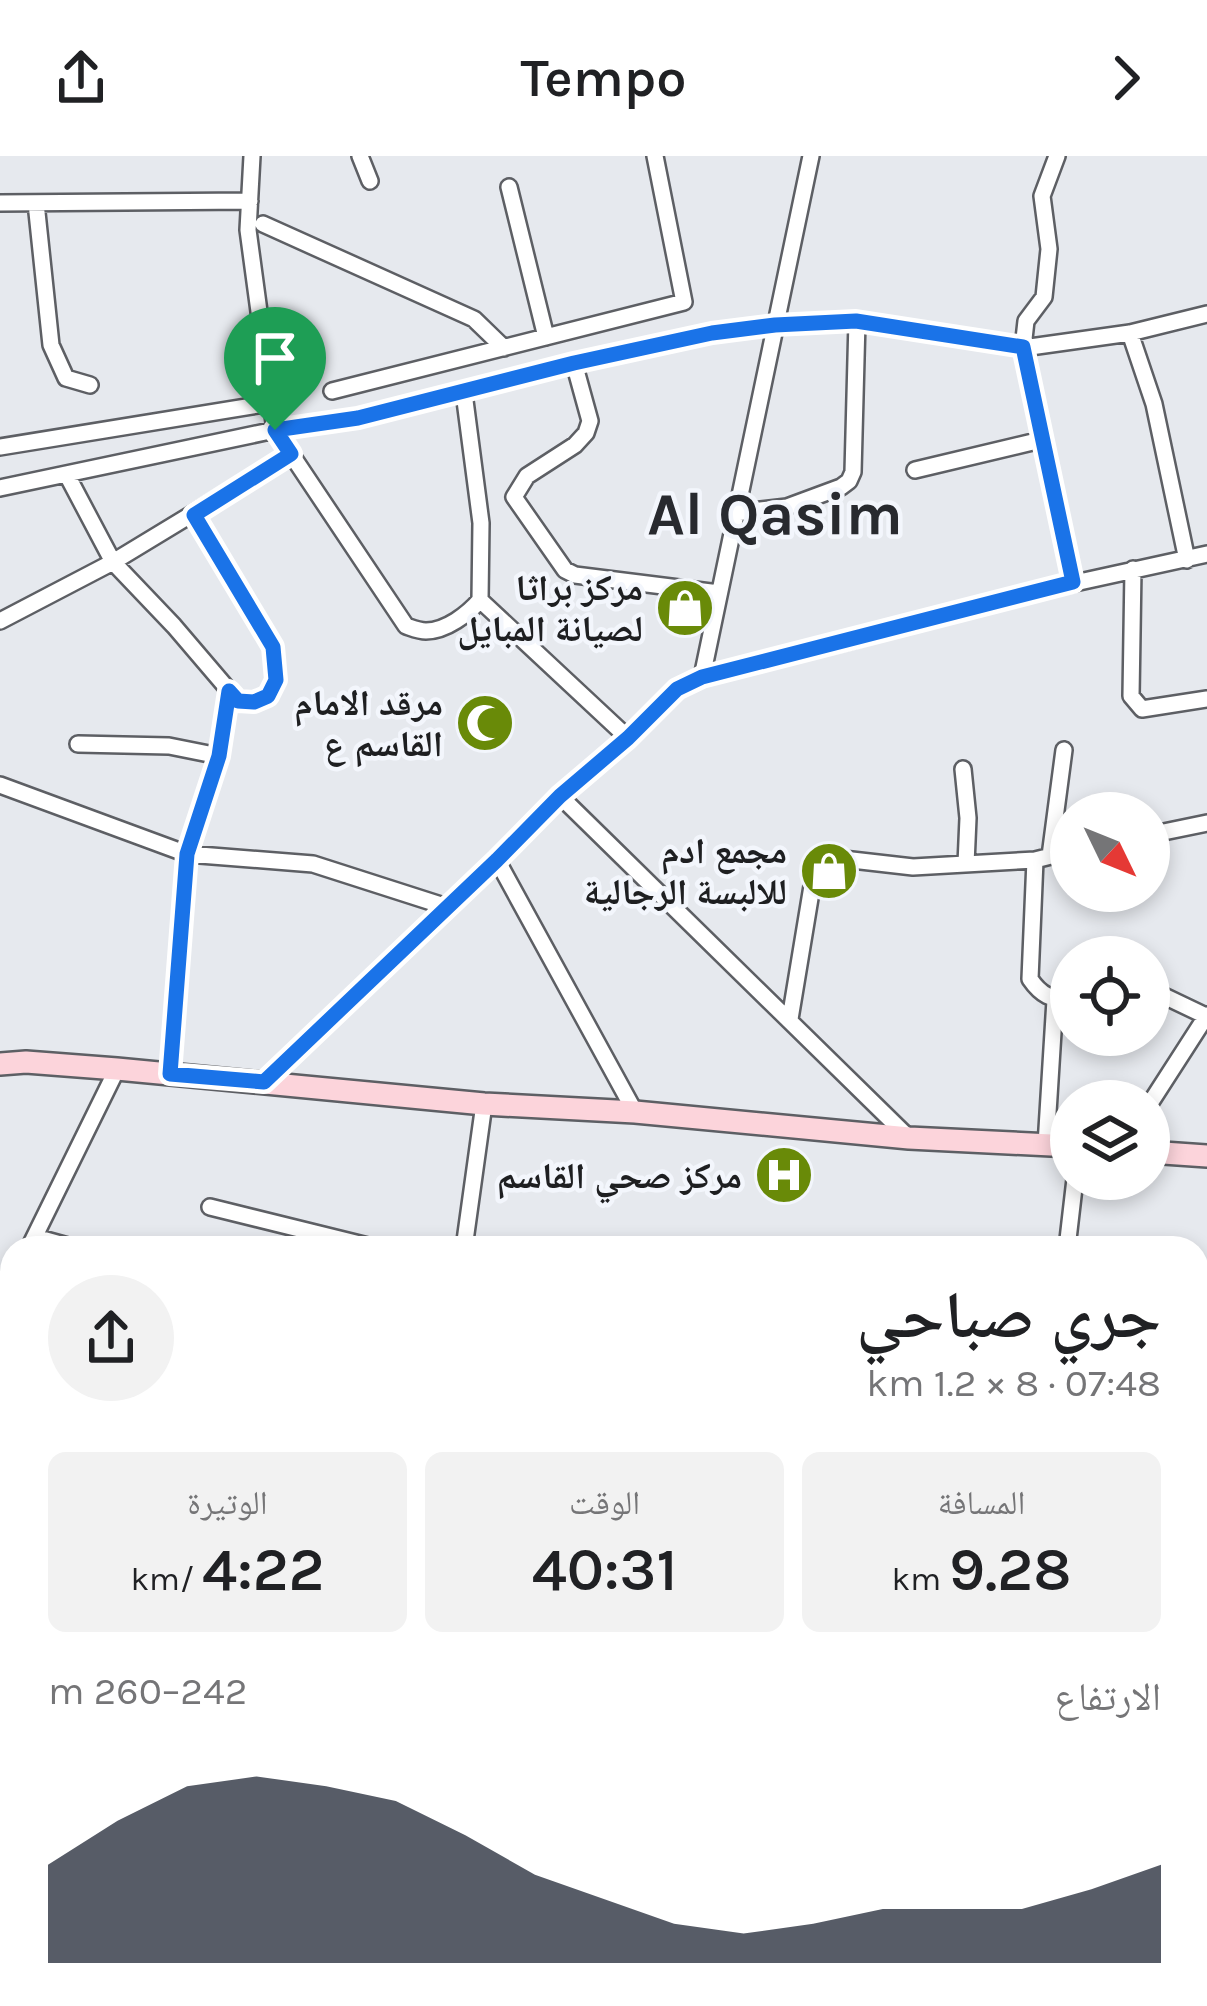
<!DOCTYPE html>
<html lang="ar">
<head>
<meta charset="utf-8">
<style>
  :root { --surface:#fff; --page:#f2f2f2; --text:#202124; --muted:#757577; --accent:#111827 }
  body { margin:0; font-family:Karla,"Noto Naskh Arabic",sans-serif; background:var(--page); color:var(--text); direction:rtl; height:100vh; display:flex; flex-direction:column; font-size:45px; white-space:nowrap }
  * { box-sizing:border-box; margin:0 }
  p { font-size:39px; color:var(--muted) }
  .icon { flex:none; width:66px; height:66px; fill:none; stroke:currentColor; stroke-width:2; stroke-linecap:round; stroke-linejoin:round }
  .map { position:relative; flex:1; overflow:hidden; direction:ltr }
  .panel { position:absolute; left:0px; top:1080px; width:1209px; height:771px; display:flex; flex-direction:column; background:var(--surface); border-radius:36px 36px 0 0; box-shadow:0 6px 18px #0003; direction:rtl }
  .panel>* { flex:none }
  .needle { width:78px; rotate:133deg }
  .buttons { position:absolute; left:1050px; top:636px; display:grid; gap:24px }
  .buttons a { display:grid; place-items:center; width:120px; height:120px; border-radius:50%; background:var(--surface); box-shadow:0 6px 18px #0003; font-size:60px }
  .pin { position:absolute; display:grid; place-items:center; width:102px; height:102px; color:#fff; margin:-123px -51px; border-radius:50% 50% 50% 0; rotate:-45deg; box-shadow:0 0 12px #0007 }
  .pin .icon { rotate:45deg }
  .round { display:grid; place-items:center; flex:none; width:126px; height:126px; border-radius:63px; background:var(--page) }
  .headline { display:flex; align-items:center; justify-content:space-between; height:204px; padding:0 48px }
  h1 { font-size:66px; font-weight:600; line-height:90px }
  .figures { display:grid; grid-template-columns:repeat(3,1fr); gap:18px; height:204px; padding:12px 48px }
  .figures div { display:grid; align-content:center; border-radius:18px; background:var(--page); text-align:center }
  .figures b { font-size:60px; font-weight:600 }
  .figures small { font-size:33px; font-weight:400 }
  .figures p { font-size:33px }
  .chart { height:336px; padding:24px 48px }
  .chart p { display:flex; justify-content:space-between }
  .chart svg { width:100%; height:216px; margin-top:12px; fill:var(--accent); opacity:.7 }
  header { display:flex; justify-content:space-between; align-items:center; height:156px; padding:0 48px; background:var(--surface); font-size:54px; font-weight:600 }
  .map>svg:first-child { display:block }
  .lines { fill:none; stroke-linecap:round; stroke-linejoin:round }
  .street-casing { stroke:#5d5f64; stroke-width:20 }
  .secondary-casing { stroke:#5d5f64; stroke-width:26 }
  .street { stroke:#fff; stroke-width:15 }
  .secondary { stroke:#fcd4db; stroke-width:21 }
  .route-casing { stroke:#fff; stroke-width:24 }
  .route { stroke:#1a73e8; stroke-width:15 }
  .labels { text-anchor:middle; stroke-width:9; stroke-linejoin:round; paint-order:stroke }
  .poi-label { font-size:36px; font-weight:bold; fill:#1e1f21; stroke:#f3f6fc; text-anchor:end }
  .town-label { font-size:60px; font-weight:bold; fill:#282a2f; stroke:#f3f6fc }
</style>
</head>
<body>
<header><svg class="icon" aria-label="forward" viewBox="0 0 24 24"><path d="M9 5l7 7-7 7"/></svg>Tempo<svg class="icon" aria-label="share" viewBox="0 0 24 24"><path d="M12 15V3M7 8l5-5 5 5M5 13v7h14v-7"/></svg></header>
<div class="map">
<svg width="1207" height="1850" viewBox="0 0 1207 1850">
  <rect width="100%" height="100%" fill="#e6e9ee"/>
  <g class="lines">
    <defs>
      <path id="street" d="M252 0 248 74 275 274 406 470C412 472 419 475 426 475 446 475 468 458 480 444L481 367 464 237
        M360 0 370 25
        M1057 0 1042 40 1049 93 1044 141 1026 165 1023 192 1073 426
        M509 31 546 181
        M0 47 250 45
        M36 47 51 189 66 222 90 229
        M263 68 474 163 504 192
        M1130 177 1154 248 1187 404
        M574 207 590 265 586 277 575 289 527 320 514 341 565 414 575 419 719 437
        M332 235 684 146 655 0
        M0 291 270 247
        M915 314 1041 284
        M67 319 113 406 174 470 238 545 255 546 268 540 276 524 273 491 194 359
        M0 332 275 274 359 262 574 207 712 177 775 169 857 165 1023 192 1130 177 1207 158
        M735 357 787 351 841 331 849 325 853 316 857 165
        M1133 413 1131 540 1142 553 1207 543
        M480 444 628 582
        M0 465 113 406 291 298
        M702 521 811 0
        M78 588 169 590 219 600
        M963 613 968 662 966 708
        M0 629 187 698 313 708 447 751
        M560 640 909 982
        M1149 679 1207 667
        M1050 700 1064 594
        M497 704 635 956
        M1035 704 1030 823C1041 839 1051 844 1071 844
        M1149 841 1164 840 1206 860
        M790 863 817 700 913 711 1035 704 1071 695
        M170 918 187 698 219 600 229 535
        M264 926 497 704 560 640 628 582 677 533 702 521 852 484 1020 439 1207 398
        M1149 949 1207 859
        M1046 989 1055 844
        M210 1051 376 1092
        M35 1081 75 1092
        M29 1092 117 913
        M464 1092 484 948
        M1067 1092 1075 1023
        M0 1152 12 1128
        M1197 1194 1207 1195
        M0 1220 12 1224
        M0 1364 12 1365
        M0 1509 12 1510
        M0 1637 12 1638
        M1197 1648 1207 1649
        M1197 1712 1207 1671
        M0 1816 12 1818
        M199 1845 240 1850
        M76 1850 79 1839
        M322 1850 325 1839
        M438 1850 440 1839
        M557 1850 560 1839
        M693 1850 696 1839
        M811 1850 814 1839
        M937 1850 939 1839
        M1036 1850 1039 1839
        M1162 1850 1165 1839"/>
      <path id="secondary" d="M0 908 26 906 117 913 484 948 635 956 909 982 1071 990
        M1149 996 1207 1000"/>
    </defs>
    <use href="#street" class="street-casing"/>
    <use href="#secondary" class="secondary-casing"/>
    <use href="#street" class="street"/>
    <use href="#secondary" class="secondary"/>
  </g>
  <g class="lines">
    <defs>
      <path id="route" d="M856 165 1023 191 1073 426 702 521 677 533 628 582 560 640 497 704 264 926 170 918 187 698 219 600 229 535 238 545 254 546 268 540 276 524 273 491 194 359 291 298 275 274 358 262 574 207 712 177 775 169Z"/>
    </defs>
    <use href="#route" class="route-casing"/>
    <use href="#route" class="route"/>
  </g>
  <defs>
    <symbol id="shop-disc" viewBox="-11 -11 22 22"><circle r="9.5" fill="#698a08" stroke="#f3f6fc"/><path d="M-5-2.5h2.3a2.7 3.5 0 0 1 5.4 0H5L5.5 6h-11ZM-1.5-2.5h3a1.5 2.3 0 0 0-3 0Z" fill="#fff"/></symbol>
    <symbol id="mosque-disc" viewBox="-11 -11 22 22"><circle r="9.5" fill="#698a08" stroke="#f3f6fc"/><path d="M3.5-4.9A6 6 0 1 0 3.5 4.9A5 5 0 1 1 3.5-4.9Z" fill="#fff"/></symbol>
    <symbol id="hospital-disc" viewBox="-11 -11 22 22"><circle r="9.5" fill="#698a08" stroke="#f3f6fc"/><path d="M-5-5h3v3.5h4V-5h3V5h-3V1.5h-4V5h-3Z" fill="#fff"/></symbol>
  </defs>
  <g fill-rule="evenodd">
    <use href="#shop-disc" x="652" y="419" width="66" height="66"/>
    <use href="#mosque-disc" x="452" y="534" width="66" height="66"/>
    <use href="#shop-disc" x="796" y="682" width="66" height="66"/>
    <use href="#hospital-disc" x="751" y="986" width="66" height="66"/>
  </g>
  <g class="labels">
    <g class="poi-label">
      <text x="643" y="444">مركز براثا<tspan x="643" dy="41">لصيانة المبايل</tspan></text>
      <text x="443" y="559">مرقد الامام<tspan x="443" dy="41">القاسم ع</tspan></text>
      <text x="787" y="707">مجمع ادم<tspan x="787" dy="41">للالبسة الرجالية</tspan></text>
      <text x="742" y="1032">مركز صحي القاسم</text>
    </g>
    <g class="town-label">
      <text x="775" y="378">Al Qasim</text>
    </g>
  </g>
</svg>
<div class="buttons">
<a><svg class="needle" viewBox="-14 -14 28 28"><path d="M0-13l5 13h-10z" fill="#e53935"/><path d="M0 13l5-13h-10z" fill="#757577"/></svg></a>
<a><svg class="icon" aria-label="locate" viewBox="0 0 24 24"><circle cx="12" cy="12" r="6"/><path d="M12 2v4M12 18v4M2 12h4M18 12h4"/></svg></a>
<a><svg class="icon" aria-label="layers" viewBox="0 0 24 24"><path d="M12 4l9 5-9 5-9-5zM3 14l9 5 9-5"/></svg></a>
</div>
<div class="pin" style="left:275px;top:274px;background:#1e9e55"><svg class="icon" aria-label="arrive" viewBox="0 0 24 24"><path d="M6 21V4h12l-3 4 3 4H6"/></svg></div>
<section class="panel">
<div class="headline"><div><h1>جري صباحي</h1><p>07:48 · 8 × 1.2 km</p></div><a class="round"><svg class="icon" aria-label="share" viewBox="0 0 24 24"><path d="M12 15V3M7 8l5-5 5 5M5 13v7h14v-7"/></svg></a></div>
<div class="figures">
<div><p>المسافة</p><b>9.28<small> km</small></b></div>
<div><p>الوقت</p><b>40:31</b></div>
<div><p>الوتيرة</p><b>4:22<small> /km</small></b></div>
</div>
<div class="chart"><p><span>الارتفاع</span>242–260 m</p>
<svg viewBox="0 0 160 44" preserveAspectRatio="none"><path d="M0 44V24L10 15L20 8L30 6L40 8L50 11L60 18L70 26L80 31L90 36L100 38L110 36L120 33L130 33L140 33L150 29L160 24V44z"/></svg>
</div>
</section>
</div>
</body>
</html>
